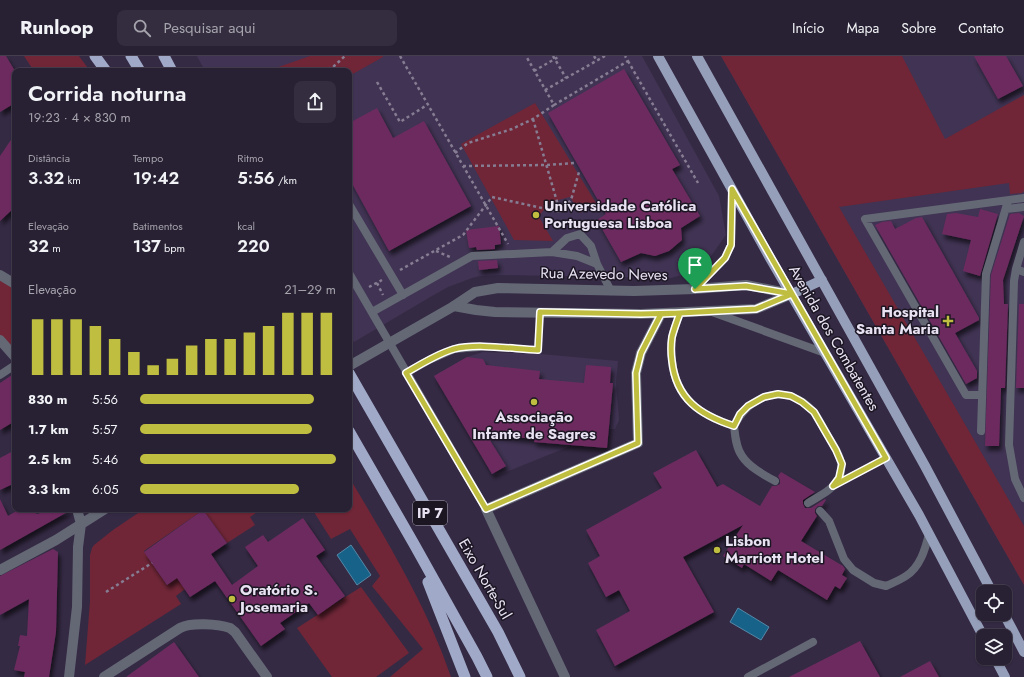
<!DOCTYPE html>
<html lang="pt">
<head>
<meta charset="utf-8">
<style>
  :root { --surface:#282033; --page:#342d3f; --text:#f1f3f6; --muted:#a5a3ac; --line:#443e4e; --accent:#bfbe41 }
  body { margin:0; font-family:Jost,sans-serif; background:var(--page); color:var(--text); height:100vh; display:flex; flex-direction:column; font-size:15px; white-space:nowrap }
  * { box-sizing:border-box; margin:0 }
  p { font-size:13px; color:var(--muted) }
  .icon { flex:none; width:22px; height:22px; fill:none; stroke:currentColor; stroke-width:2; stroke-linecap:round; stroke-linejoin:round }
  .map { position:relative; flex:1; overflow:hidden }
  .panel { position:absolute; left:12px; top:12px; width:340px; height:444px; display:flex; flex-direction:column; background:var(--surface); border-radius:8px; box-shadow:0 1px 3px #0004,0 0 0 1px var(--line) }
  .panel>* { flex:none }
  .fabs { position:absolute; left:976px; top:529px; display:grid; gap:8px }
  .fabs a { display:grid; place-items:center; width:36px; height:36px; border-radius:8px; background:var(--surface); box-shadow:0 1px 3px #0004,0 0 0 1px var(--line); font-size:20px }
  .pin { position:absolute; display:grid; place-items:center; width:34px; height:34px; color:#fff; margin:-41px -17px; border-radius:50% 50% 50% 0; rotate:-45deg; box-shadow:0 0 4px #0007 }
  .pin .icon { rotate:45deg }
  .round { display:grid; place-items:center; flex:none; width:42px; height:42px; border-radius:8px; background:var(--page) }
  .summary { display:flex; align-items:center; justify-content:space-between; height:68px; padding:0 16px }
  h1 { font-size:22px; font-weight:600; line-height:30px }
  .metrics { display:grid; grid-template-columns:repeat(3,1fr); gap:6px; height:68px; padding:4px 16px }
  .metrics div { display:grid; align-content:center }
  .metrics b { font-size:17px; font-weight:600 }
  .metrics small { font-size:11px; font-weight:400 }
  .metrics p { font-size:11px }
  .chart { height:112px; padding:8px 16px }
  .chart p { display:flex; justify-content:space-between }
  .chart svg { width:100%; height:72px; margin-top:4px; stroke:var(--accent); stroke-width:6 }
  ul { padding:0 16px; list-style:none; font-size:13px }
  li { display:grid; grid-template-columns:64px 48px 1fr; align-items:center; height:30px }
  li i { height:10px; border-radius:5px; background:var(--accent) }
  header { display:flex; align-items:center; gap:24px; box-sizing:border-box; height:56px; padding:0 20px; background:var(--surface); border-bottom:1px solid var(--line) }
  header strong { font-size:19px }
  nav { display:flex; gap:22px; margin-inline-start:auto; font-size:14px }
  .search { width:280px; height:36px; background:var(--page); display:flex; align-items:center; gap:10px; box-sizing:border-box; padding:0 14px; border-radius:8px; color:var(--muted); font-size:15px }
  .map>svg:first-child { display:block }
  .built { fill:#403353 }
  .green { fill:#702637 }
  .water { fill:#176288; stroke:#5688a8 }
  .building { fill:#6c2b5f; filter:url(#shadow) }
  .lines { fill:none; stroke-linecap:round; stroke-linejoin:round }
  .path { stroke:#867d93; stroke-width:2.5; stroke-dasharray:3 3; stroke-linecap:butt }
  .service { stroke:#646875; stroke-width:8 }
  .minor { stroke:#646875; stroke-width:10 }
  .primary { stroke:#969fba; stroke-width:10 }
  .trunk { stroke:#a0aac8; stroke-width:11 }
  .minor-bridge { stroke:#646875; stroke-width:10 }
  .route-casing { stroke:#fff; stroke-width:8 }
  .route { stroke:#bfbe41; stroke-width:5 }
  .poi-dot { fill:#bfbe41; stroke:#1b1622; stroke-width:1.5 }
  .labels { text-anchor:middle; stroke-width:3; stroke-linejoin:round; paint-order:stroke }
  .shield { fill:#1b1622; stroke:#aaa5b4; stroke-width:1 }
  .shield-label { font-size:14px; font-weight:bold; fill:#e8e2f3 }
  .poi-label { font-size:15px; font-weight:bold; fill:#e8e2f3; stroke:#1b1622; text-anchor:start }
  .street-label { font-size:15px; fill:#e8e2f3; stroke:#1b1622 }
</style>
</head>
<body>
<header>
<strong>Runloop</strong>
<div class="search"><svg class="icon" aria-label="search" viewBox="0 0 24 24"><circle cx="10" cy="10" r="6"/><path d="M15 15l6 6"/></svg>Pesquisar aqui</div>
<nav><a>Início</a><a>Mapa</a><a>Sobre</a><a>Contato</a></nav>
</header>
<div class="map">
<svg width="1024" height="621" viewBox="0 0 1024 621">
  <defs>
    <filter id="shadow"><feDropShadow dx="2.5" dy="4.5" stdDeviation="2" flood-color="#0009"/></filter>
  </defs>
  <rect width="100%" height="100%" fill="#352a44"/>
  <path class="built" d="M197 0H642L719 140 726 179 701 214 671 222 503 219 480 220 472 222 448 231 432 240 354 286 349 278V15H205Z
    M721 0H1024V529Z
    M483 296 541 298 618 305 616 327 619 364 615 373H608L607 392 573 389 499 419H494L434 320 467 301Z"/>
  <path class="green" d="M24 0H79L90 15H34Z
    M310 0H383V1L349 20V15H267Z
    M721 0H902L945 83 1024 39V135L1022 137 1010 138 1009 127 839 151 1024 470V529Z
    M535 47 596 147 580 157 570 141C556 144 546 148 539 161L553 185 514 184 461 88Z
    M0 219 15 228V301L0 284Z
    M349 421C387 485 427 550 451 621H390L423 593 372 530 380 520 350 473 331 483 312 453H349Z
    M144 453H262L250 461 255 469 227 487 203 454 144 495 167 529 177 522 185 533 176 540 181 548 85 609 90 545V499L92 492 94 489 113 474Z
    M361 531 409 597 376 621H332L297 572Z"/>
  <path class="water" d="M351 489 371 519 357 529 337 499Z
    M738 552 769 571 761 584 730 566Z"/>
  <path class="building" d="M0 0H6L15 15V47L0 56Z
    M974 0H1006L1023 30 998 43Z
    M624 13 680 109 672 113 700 160 681 172 682 184 669 195 655 200 641 197 621 206 597 164 606 158 548 57Z
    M377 52 393 82 424 65 471 150 389 195 349 122V67Z
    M15 78V151L0 165V100Z
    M980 153 998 158 980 220 963 215 971 184 942 178 947 158 956 157 978 161Z
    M1019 157 1024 160 1003 224 1004 248H1008L1005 332H1001L999 390H985L991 219 1010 158Z
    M922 161 979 262V264L955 277 977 315V322L966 328 875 169 882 166 891 165 895 173 916 162Z
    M499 170 501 188 495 189V193L477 194 476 191 469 192 466 174Z
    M497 204 498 212 479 214 478 205Z
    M1019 248H1024V332H1016Z
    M467 301 483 303 486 309 540 315 539 323 584 327 586 309 611 311 610 327H613L607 392 534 386V383L486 378 506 410 492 418 434 320Z
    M15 317V365L0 374V327Z
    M15 394V427L0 434V402Z
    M696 394 717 431 723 428 760 450 772 430H776L780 428V424L778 420 781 416 815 436 803 444V448L805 452H811L825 443 826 444 822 450H818L815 453V457L817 460 801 485 843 510 845 513 842 519 847 522 840 533 835 530 827 544 778 514 771 525 744 508 742 512 723 500 743 469 683 501 714 556 615 610 596 574 630 555 619 534 606 541 588 507 600 500 586 474 662 432 653 417Z
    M0 443 8 460 20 453 38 458 47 453 71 454 0 494Z
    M203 454 227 487 211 498 232 529 258 510 245 491 263 479 268 486 303 462 325 494 316 500 345 540 318 559 309 547 280 567 285 573 261 590 215 525 190 541 177 522 167 529 144 496Z
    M53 493 58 496 56 576 49 621H24L25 616 14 614 20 590H18L20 579 27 580 29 543 0 559V520Z
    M860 585 880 621H789Z
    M174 586 199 621H126Z
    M930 605 939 621H900Z"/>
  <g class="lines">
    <path class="path" d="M400 0 508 188
      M553 0 566 22
      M594 0 597 5
      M628 5 698 127
      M322 15 333 11 345 0
      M534 15 560 0
      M377 26 400 66 427 49
      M545 34 605 0
      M554 49 628 5 625 0
      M533 63 560 156
      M455 97 468 87 512 73 533 63 554 49 526 0
      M463 110 547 109 575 107
      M560 156 571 144 579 116
      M436 195 450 201
      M400 214 463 179 492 141 560 156
      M377 227 383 239
      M369 231 382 224
      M489 291 538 294 540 269
      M851 421 877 407
      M106 536 152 507"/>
    <path class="service" d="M349 148 403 239
      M1006 153 1024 151
      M1024 186 1016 213 1014 225 1009 389 1015 423 1024 442
      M552 196 567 182 580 178 591 190 597 208
      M1016 213 1024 216
      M349 217 486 453
      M695 233 725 202 731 189 732 134
      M372 256 472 200 552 196 577 200 597 208 611 235
      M712 256 825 297
      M680 257C677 265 674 273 672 281 671 288 671 298 672 305 676 343 700 359 734 370 735 379 736 392 742 400 749 411 764 419 775 425
      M406 317 429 304 454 293 479 291
      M0 319 15 309
      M982 339H966L865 163 1024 142
      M734 370C751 337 787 326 814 356 819 363 823 372 828 380 836 393 846 407 839 422 833 434 819 440 808 447
      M981 375 986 218 1008 145
      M820 455 829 465 844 503 853 514 874 527 886 530C893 527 900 524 906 520 920 511 925 494 929 478
      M748 621 813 586"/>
    <path class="minor" d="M0 219 15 228
      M454 250 475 236 498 232 634 235 695 233 746 229 792 238
      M454 250 476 254 495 256 641 258 756 253 792 238
      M0 284 15 301
      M0 514 56 484 105 453
      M69 621 77 551 78 491 81 468 77 453
      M104 621 180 572C191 566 218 568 230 572L235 576 267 621
      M565 621 486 453 638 387 636 317 641 297 661 258"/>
    <path class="primary" d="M658 0 770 202 919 459 983 580
      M697 0 925 410 992 536
      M792 238 822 224
      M1004 558 1024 596
      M995 602 1005 621"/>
    <path class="trunk" d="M95 0 106 15
      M131 0 140 15
      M164 0 172 15
      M349 317 498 576 520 621
      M349 375 414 488 477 601 487 621
      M428 526 465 621"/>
    <path class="minor-bridge" d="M349 310 454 250"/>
  </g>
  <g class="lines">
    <defs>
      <path id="route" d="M695 233 746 230 792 238 756 253 661 258 641 297 636 317 638 387 486 453 406 317C421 308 437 298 454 293 477 287 514 293 538 294L540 256 641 258 680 257C677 265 674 273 672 281 671 288 671 298 672 305 676 343 700 359 734 370L740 358 748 350 764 341 778 338 791 340 802 346 814 356 836 394 842 408 839 422 833 430 886 402 732 133 731 189 725 202 695 233"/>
    </defs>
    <use href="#route" class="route-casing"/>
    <use href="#route" class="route"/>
  </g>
  <g class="poi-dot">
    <circle cx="536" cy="159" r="4"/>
    <path d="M946 259h4v4h4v4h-4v4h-4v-4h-4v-4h4z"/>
    <circle cx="534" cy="346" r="4"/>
    <circle cx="717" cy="494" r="4"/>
    <circle cx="232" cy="543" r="4"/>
  </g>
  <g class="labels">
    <rect class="shield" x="413" y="445" width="34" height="24" rx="3"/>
    <g class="shield-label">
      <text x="430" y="462">IP 7</text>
    </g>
    <g class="poi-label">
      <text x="544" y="155">Universidade Católica<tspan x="544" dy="17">Portuguesa Lisboa</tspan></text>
      <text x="939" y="261" text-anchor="end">Hospital<tspan x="939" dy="17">Santa Maria</tspan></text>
      <text x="534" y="366" text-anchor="middle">Associação<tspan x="534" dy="17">Infante de Sagres</tspan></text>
      <text x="725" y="490">Lisbon<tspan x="725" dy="17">Marriott Hotel</tspan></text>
      <text x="240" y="539">Oratório S.<tspan x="240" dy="17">Josemaria</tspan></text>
    </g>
    <g class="street-label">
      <text transform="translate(604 218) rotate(1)" y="5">Rua Azevedo Neves</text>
      <text transform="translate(834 282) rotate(60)" y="5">Avenida dos Combatentes</text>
      <text transform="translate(485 523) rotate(60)" y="5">Eixo Norte-Sul</text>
    </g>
  </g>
</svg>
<div class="fabs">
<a><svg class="icon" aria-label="locate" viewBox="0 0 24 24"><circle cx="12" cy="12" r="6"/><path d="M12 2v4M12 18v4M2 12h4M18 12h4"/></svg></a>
<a><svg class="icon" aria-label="layers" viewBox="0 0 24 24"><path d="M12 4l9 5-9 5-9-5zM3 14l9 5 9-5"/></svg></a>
</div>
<div class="pin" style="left:695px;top:233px;background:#1e9e55"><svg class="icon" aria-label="arrive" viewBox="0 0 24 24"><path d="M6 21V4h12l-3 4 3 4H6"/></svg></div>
<section class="panel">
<div class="summary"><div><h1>Corrida noturna</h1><p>19:23 · 4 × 830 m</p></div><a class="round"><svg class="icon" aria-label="share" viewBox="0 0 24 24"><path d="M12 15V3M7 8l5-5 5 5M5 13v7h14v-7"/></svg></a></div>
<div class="metrics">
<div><p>Distância</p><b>3.32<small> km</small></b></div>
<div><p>Tempo</p><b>19:42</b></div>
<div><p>Ritmo</p><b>5:56<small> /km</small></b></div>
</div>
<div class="metrics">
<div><p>Elevação</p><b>32<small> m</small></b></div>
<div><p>Batimentos</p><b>137<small> bpm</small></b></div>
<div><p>kcal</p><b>220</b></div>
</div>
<div class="chart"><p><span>Elevação</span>21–29 m</p>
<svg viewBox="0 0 160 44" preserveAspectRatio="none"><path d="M5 44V10M15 44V10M25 44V10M35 44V14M45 44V22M55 44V30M65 44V38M75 44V34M85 44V26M95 44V22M105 44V22M115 44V18M125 44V14M135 44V6M145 44V6M155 44V6"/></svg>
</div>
<ul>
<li><b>830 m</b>5:56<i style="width:89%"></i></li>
<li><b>1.7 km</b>5:57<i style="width:88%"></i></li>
<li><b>2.5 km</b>5:46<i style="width:100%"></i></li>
<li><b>3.3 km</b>6:05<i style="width:81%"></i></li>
</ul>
</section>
</div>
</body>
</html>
